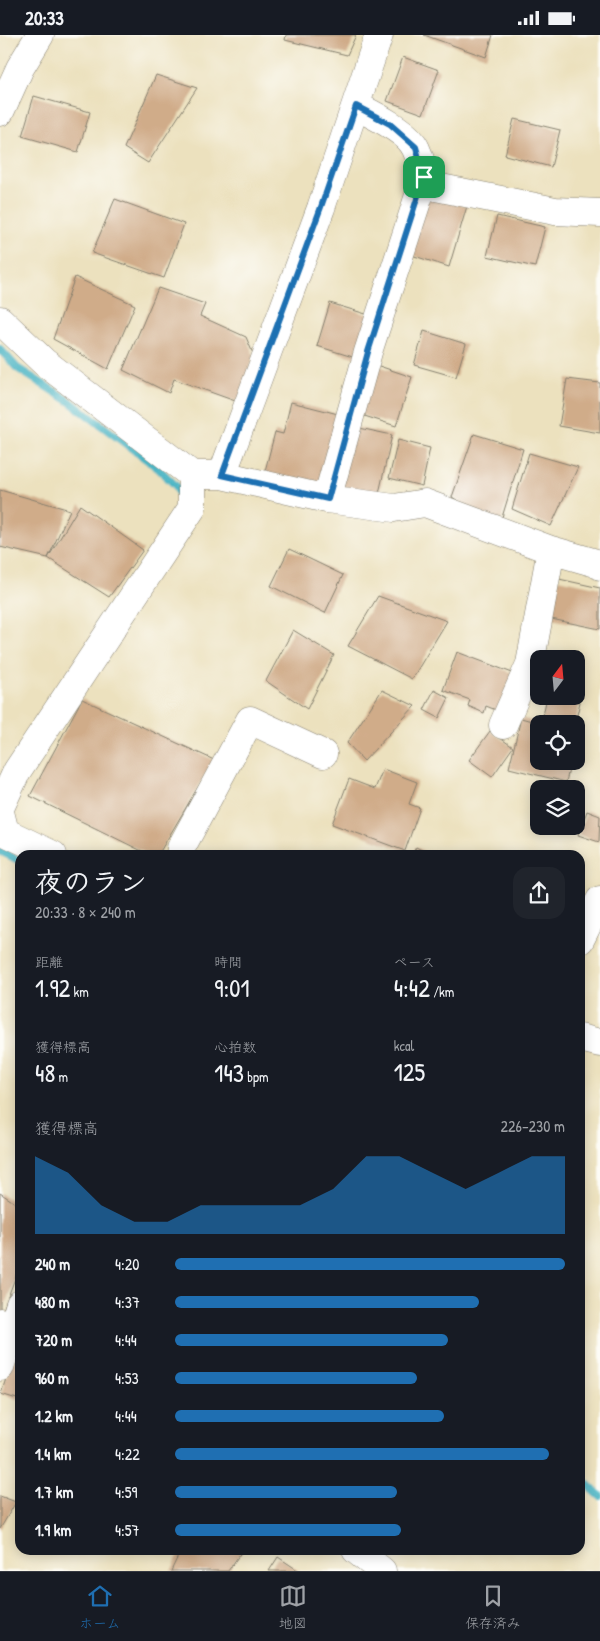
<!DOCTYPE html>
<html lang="ja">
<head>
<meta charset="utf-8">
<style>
  :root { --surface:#171b24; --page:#20242c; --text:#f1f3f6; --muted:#9ea1a6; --line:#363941; --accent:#1f6fb2 }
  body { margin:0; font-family:"Patrick Hand","Klee One",sans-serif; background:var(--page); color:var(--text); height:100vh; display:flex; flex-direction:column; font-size:19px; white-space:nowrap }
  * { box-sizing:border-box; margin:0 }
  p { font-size:16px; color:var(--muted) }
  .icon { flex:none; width:28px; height:28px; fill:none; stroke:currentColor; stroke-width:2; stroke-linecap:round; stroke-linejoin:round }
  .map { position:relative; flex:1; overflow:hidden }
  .drawer { position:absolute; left:15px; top:815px; width:570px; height:705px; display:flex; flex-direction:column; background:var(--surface); border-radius:15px; box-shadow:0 2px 12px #0003 }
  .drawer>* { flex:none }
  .needle { width:32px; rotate:16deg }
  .fabs { position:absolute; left:530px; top:615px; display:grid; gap:10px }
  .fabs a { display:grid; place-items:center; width:55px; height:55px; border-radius:10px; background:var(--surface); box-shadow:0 2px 12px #0003; font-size:25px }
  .pin { position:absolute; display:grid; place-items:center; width:42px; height:42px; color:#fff; margin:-21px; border-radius:10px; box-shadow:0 2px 8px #0006 }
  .round { display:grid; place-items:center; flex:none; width:52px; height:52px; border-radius:15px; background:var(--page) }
  .overview { display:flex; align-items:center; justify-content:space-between; height:85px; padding:0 20px }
  h1 { font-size:28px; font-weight:600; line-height:38px }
  .figures { display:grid; grid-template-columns:repeat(3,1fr); gap:8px; height:85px; padding:5px 20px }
  .figures div { display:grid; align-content:center }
  .figures b { font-size:25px; font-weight:600 }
  .figures small { font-size:14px; font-weight:400 }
  .figures p { font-size:14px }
  .chart { height:140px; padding:10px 20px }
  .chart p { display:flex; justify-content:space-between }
  .chart svg { width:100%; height:90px; margin-top:5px; fill:var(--accent); opacity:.7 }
  ul { padding:0 20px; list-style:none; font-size:16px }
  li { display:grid; grid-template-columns:80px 60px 1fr; align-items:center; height:38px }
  li i { height:12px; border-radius:6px; background:var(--accent) }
  .status { display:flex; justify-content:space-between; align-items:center; height:35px; padding:0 25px; background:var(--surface); direction:ltr }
  .status svg { height:14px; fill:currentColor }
  .tab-bar { display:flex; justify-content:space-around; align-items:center; height:70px; border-top:1px solid var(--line); background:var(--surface); font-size:14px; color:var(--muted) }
  .tab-bar a { display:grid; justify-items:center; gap:2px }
  .tab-bar .current { color:var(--accent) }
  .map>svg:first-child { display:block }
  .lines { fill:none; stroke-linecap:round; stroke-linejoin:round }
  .stream { stroke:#46b3c3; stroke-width:8 }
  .building { fill:#d0ac89 }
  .minor-casing { stroke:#847e6d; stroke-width:29 }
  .major-casing { stroke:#847e6d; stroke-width:29 }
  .minor { stroke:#fff; stroke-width:28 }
  .major { stroke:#fff; stroke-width:28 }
  .route-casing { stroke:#fff; stroke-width:10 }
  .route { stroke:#1f6fb2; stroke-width:6 }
</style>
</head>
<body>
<div class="status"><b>20:33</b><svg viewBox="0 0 49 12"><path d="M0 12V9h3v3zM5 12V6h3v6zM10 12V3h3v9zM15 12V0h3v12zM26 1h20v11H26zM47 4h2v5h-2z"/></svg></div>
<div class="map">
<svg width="600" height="1536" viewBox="0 0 600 1536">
  <rect width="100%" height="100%" fill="#fdfcf7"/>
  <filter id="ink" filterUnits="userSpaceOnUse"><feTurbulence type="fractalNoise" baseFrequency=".02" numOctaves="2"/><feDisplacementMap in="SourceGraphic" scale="10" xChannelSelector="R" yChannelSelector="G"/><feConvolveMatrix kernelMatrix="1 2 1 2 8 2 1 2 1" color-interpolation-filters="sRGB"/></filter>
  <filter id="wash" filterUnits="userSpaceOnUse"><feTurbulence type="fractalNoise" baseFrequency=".0096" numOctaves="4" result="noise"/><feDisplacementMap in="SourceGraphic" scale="20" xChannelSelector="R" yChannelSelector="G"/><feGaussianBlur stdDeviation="1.12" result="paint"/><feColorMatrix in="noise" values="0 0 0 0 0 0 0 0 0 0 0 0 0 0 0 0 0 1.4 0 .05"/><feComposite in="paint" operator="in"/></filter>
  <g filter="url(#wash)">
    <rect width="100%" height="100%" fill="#ece1be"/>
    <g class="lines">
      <path class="stream" d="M0 314 17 333 69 366 158 433 177 452 181 464
        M0 816 20 826
        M580 1443 600 1461"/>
    </g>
    <g id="blocks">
      <path class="building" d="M286 0H356L347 20 285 5Z
        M424 0H493L486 22Z
        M403 22 439 35 423 79 387 66Z
        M156 40 197 53 148 128 124 113Z
        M34 61 90 77 78 117 22 101Z
        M514 84 560 95 551 132 505 120Z
        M426 159 467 171 449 232 408 219Z
        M115 164 184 189 164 243 92 218Z
        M497 181 545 192 535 232 487 221Z
        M75 242 135 270 108 334 53 304Z
        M158 253 205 269 200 281 246 302 254 321 238 367 174 344 169 358 123 335Z
        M330 268 369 280 356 323 317 311Z
        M424 296 466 309 456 342 414 330Z
        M370 328 412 342 396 391 355 378Z
        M567 344 600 348V398L559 391Z
        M291 367 342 380 324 455 264 440 275 397 283 399Z
        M350 391 392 400 378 463 335 453Z
        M474 399 523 414 499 492 452 462Z
        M398 405 430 413 422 451 389 443Z
        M529 418 578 432 551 491 512 474Z
        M0 455 70 475 48 523 80 470 143 515 109 562 48 523 0 512Z
        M289 514 343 540 325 578 271 551Z
        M559 544 600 553V594L551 584Z
        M378 561 447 586 412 644 348 611Z
        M293 595 334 620 307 674 266 646Z
        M457 617 515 639 501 677 486 671 484 678 468 671 470 665 443 655Z
        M382 655 415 671 364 726 347 708Z
        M434 655 449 663 439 683 424 675Z
        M547 661H573L572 665 580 667 575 689 542 686Z
        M82 664 214 725 158 820H150L30 761Z
        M521 683 539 688V726H571L566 747 509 733Z
        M490 696 513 712 492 742 469 725Z
        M383 734 417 747 409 769 420 773 405 816 332 789 349 744 375 754Z
        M587 776 600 781 599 807 578 800Z
        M416 812 431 820H412Z
        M0 1158 20 1171V1230L0 1283Z
        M12 1325 20 1328V1365L1 1359Z
        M0 1461 16 1467 0 1494Z
        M181 1515H241L242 1516 228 1536H171Z
        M278 1522 299 1536H269Z"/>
    </g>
  </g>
  <g filter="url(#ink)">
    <use href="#blocks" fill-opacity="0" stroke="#847e6d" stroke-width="1"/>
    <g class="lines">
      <defs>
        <path id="minor" d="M356 71C372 79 409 97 416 114 425 133 419 137 436 152L555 176 600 178
          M0 77 20 33 40 0
          M0 285 44 327 192 440H222L327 464 394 473 425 468 551 515 596 528 600 531
          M222 440 321 173 379 0
          M327 464 368 317 425 142
          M503 690 530 629 551 515
          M0 773 17 736 192 473V440
          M0 777 5 797 53 820
          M181 813 250 685 323 719
          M580 905 600 865
          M580 1003 600 1008
          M0 1332 20 1269"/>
        <path id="major" d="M0 1287 20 1299
          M356 1515 382 1536"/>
      </defs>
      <use href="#minor" class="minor-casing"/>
      <use href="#major" class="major-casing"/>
      <use href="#minor" class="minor"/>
      <use href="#major" class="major"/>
    </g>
  </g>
  <g class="lines" filter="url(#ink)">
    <defs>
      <path id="route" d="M356 71 390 89 416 112 424 142 368 317 328 464 222 440 321 172Z"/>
    </defs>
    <use href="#route" class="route-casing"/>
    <use href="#route" class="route"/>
  </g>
</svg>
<div class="fabs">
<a><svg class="needle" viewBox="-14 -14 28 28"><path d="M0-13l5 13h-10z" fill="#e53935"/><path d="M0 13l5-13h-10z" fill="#9ea1a6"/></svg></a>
<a><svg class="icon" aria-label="locate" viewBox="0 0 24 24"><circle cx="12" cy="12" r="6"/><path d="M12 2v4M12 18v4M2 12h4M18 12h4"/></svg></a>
<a><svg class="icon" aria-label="layers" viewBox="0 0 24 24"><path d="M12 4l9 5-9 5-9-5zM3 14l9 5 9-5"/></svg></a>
</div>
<div class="pin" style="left:424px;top:142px;background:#1e9e55"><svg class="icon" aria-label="arrive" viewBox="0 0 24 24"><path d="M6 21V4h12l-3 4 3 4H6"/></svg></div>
<section class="drawer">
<div class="overview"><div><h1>夜のラン</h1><p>20:33 · 8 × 240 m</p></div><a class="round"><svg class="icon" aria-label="share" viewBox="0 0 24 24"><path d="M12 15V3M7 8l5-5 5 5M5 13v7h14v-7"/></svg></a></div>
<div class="figures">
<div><p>距離</p><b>1.92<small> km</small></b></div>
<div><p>時間</p><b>9:01</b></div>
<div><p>ペース</p><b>4:42<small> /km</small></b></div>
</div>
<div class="figures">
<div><p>獲得標高</p><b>48<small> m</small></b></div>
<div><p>心拍数</p><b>143<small> bpm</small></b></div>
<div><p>kcal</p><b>125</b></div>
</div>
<div class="chart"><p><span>獲得標高</span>226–230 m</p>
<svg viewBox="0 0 160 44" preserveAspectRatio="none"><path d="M0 44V6L10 14L20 30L30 38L40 38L50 30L60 30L70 30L80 30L90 22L100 6L110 6L120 14L130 22L140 14L150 6L160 6V44z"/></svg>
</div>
<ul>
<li><b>240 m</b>4:20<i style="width:100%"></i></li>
<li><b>480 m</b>4:37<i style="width:78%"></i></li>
<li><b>720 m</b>4:44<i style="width:70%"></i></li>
<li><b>960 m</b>4:53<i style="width:62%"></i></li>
<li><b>1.2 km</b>4:44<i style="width:69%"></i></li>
<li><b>1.4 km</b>4:22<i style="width:96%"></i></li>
<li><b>1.7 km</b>4:59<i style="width:57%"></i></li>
<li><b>1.9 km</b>4:57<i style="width:58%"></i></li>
</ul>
</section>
</div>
<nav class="tab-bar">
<a class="current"><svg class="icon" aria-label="home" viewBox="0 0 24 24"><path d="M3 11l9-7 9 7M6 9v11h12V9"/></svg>ホーム</a>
<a><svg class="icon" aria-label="map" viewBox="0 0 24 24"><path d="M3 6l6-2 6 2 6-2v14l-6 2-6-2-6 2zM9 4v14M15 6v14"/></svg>地図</a>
<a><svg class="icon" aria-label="saved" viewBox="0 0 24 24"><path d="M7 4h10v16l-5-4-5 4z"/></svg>保存済み</a>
</nav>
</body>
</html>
